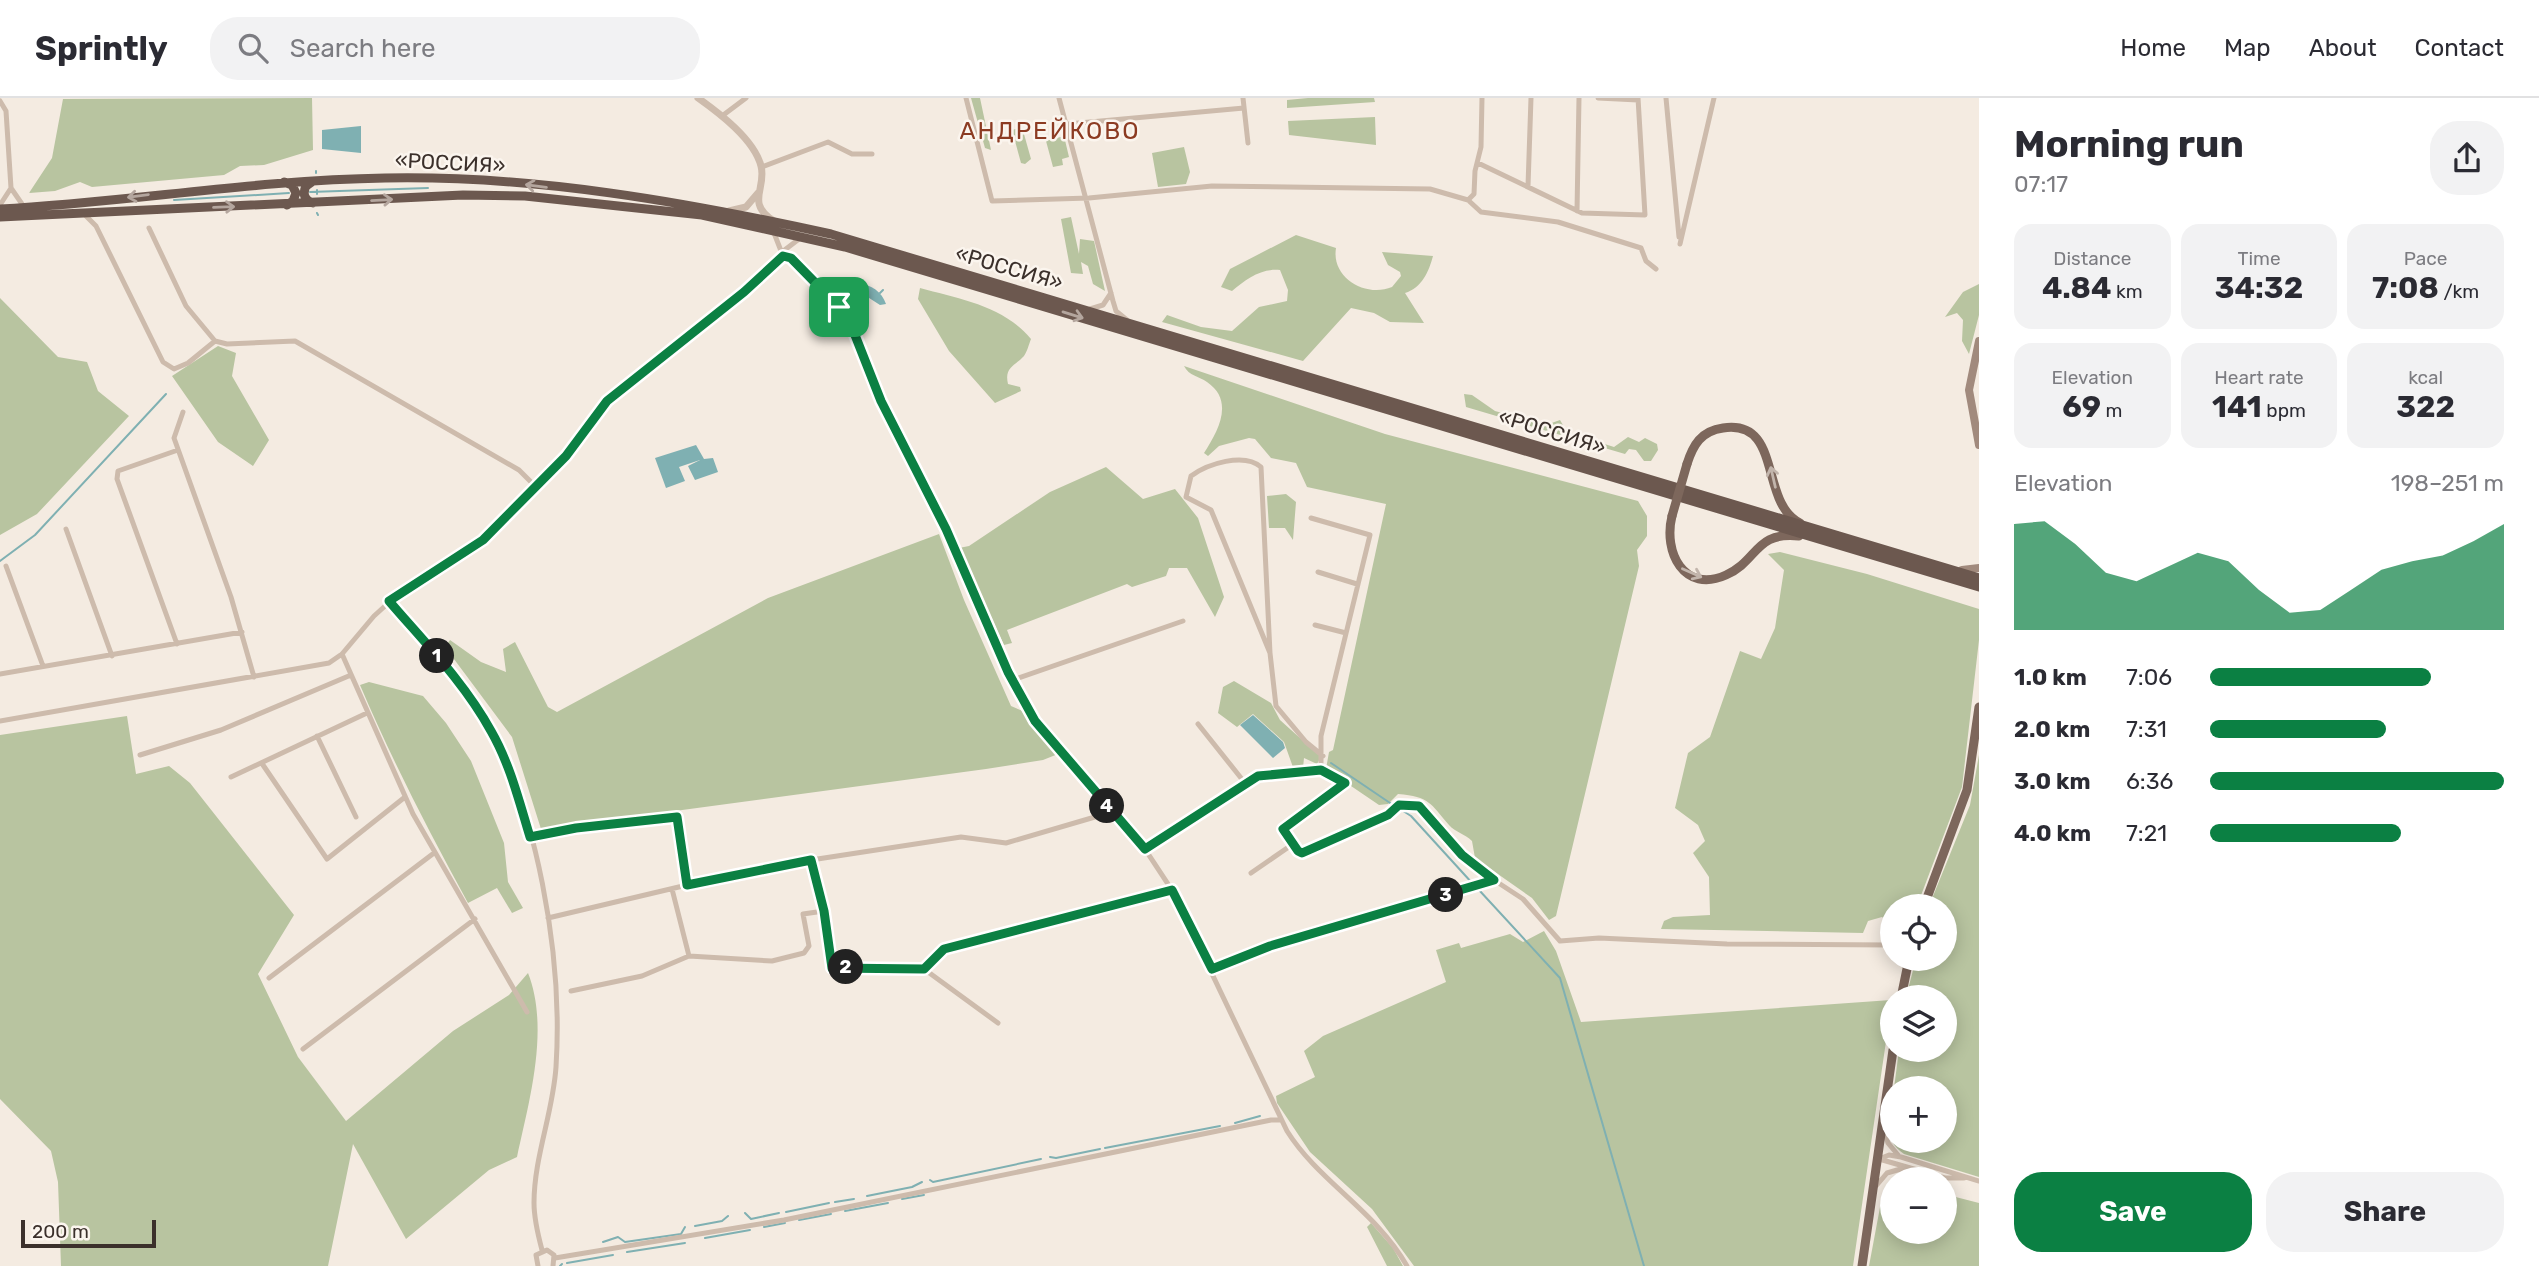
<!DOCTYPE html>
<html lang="en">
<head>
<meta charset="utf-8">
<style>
  :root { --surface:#fff; --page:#f2f2f3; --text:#2b2b33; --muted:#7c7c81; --line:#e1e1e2; --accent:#0b8043 }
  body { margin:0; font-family:Rubik,sans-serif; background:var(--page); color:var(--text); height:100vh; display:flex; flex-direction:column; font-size:26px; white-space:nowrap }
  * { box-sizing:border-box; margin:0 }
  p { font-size:23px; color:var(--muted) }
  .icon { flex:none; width:38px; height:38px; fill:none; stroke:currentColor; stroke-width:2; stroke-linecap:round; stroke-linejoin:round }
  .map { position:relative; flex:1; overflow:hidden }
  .drawer { display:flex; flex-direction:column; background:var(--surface); width:560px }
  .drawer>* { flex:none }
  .tools { position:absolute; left:1880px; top:796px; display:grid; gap:14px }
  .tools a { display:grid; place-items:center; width:77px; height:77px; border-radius:50%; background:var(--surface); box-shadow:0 4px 18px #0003; font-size:35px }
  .scale { position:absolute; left:21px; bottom:18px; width:135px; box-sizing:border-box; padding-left:7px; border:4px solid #3b302b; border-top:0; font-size:19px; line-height:24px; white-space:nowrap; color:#3b302b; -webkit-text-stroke:5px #fbf5ee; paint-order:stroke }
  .pin { position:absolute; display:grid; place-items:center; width:60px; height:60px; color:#fff; margin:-30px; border-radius:14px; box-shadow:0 4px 10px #0006 }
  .km { position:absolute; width:35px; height:35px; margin:-18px; border-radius:50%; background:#222; color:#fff; font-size:19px; line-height:35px; text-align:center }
  .round { display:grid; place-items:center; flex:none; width:74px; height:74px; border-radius:28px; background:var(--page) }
  .head { display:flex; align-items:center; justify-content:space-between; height:119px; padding:0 35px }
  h1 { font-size:38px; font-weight:700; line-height:52px }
  .figures { display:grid; grid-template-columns:repeat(3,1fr); gap:10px; height:119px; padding:7px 35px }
  .figures div { display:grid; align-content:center; border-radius:18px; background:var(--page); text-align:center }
  .figures b { font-size:30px; font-weight:700 }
  .figures small { font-size:19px; font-weight:400 }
  .figures p { font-size:19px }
  .chart { height:196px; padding:14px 35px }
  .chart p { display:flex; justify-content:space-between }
  .chart svg { width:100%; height:126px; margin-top:7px; fill:var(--accent); opacity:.7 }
  .button { display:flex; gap:14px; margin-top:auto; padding:14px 35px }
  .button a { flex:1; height:80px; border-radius:28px; background:var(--accent); color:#fff; font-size:28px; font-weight:700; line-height:80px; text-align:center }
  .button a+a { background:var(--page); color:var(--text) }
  ul { padding:0 35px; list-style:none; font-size:23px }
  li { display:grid; grid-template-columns:112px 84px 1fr; align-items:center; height:52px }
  li i { height:18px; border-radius:9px; background:var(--accent) }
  header { display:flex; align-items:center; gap:42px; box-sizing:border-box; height:98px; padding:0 35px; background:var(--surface); border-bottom:2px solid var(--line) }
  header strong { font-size:33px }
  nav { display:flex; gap:38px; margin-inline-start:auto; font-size:24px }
  .search { width:490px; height:63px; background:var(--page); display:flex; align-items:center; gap:18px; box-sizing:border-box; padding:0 24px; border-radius:28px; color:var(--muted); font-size:26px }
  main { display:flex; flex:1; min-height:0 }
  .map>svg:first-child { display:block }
  .green { fill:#b8c4a0 }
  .water { fill:#7fb0b2 }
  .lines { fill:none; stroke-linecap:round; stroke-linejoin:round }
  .stream { stroke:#7fb0b2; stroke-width:2 }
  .minor { stroke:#cdbbac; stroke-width:5 }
  .tertiary { stroke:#cdbbac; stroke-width:7 }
  .secondary { stroke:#a18a7d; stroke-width:8 }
  .primary { stroke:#7d675c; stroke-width:9 }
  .trunk { stroke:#6c584f; stroke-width:9 }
  .primary-bridge { stroke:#7d675c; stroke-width:9 }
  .oneway { stroke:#b4a69e }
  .oneway2 { stroke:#c2b5ac }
  .route-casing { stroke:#fff; stroke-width:14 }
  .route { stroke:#0b8043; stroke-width:9 }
  .labels { text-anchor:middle; stroke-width:5; stroke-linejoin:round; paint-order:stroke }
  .street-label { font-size:21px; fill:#3b302b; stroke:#fbf5ee }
  .quarter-label { font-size:24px; letter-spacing:2px; fill:#8c3b22; stroke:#fbf5ee }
</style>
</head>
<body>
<header>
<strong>Sprintly</strong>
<div class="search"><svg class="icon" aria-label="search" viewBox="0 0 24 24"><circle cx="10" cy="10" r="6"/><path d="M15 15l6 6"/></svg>Search here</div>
<nav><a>Home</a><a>Map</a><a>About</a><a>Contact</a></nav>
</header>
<main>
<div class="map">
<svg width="1979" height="1168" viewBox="0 0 1979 1168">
  <rect width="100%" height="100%" fill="#f4ebe1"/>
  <path class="green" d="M312 0 313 52 264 67 240 68 224 77 92 89 80 84 55 93 29 95 52 60 63 1Z
    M971 0H980L991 52 985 50Z
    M1308 0H1374L1375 4 1287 10V2Z
    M1375 19 1376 47 1289 37 1288 23Z
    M1022 29 1031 61 1025 66 1021 65 1012 32Z
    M1064 38 1069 59 1062 61 1063 67 1053 69 1046 43Z
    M1184 49 1190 74 1186 86 1158 89 1152 55Z
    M1071 119 1079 156 1080 141 1094 143 1105 193 1093 186 1088 168 1081 164 1083 176 1071 175 1061 121Z
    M1296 137 1336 150C1331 180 1366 200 1392 189L1401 178 1400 174 1388 167 1382 154 1433 158C1429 173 1422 190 1405 195L1424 225 1390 224 1374 215 1351 210 1303 263 1162 224 1167 217 1201 229 1232 233 1259 209 1287 203 1288 192 1280 172C1261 170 1246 181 1232 193L1221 189 1230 171Z
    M1979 186V217L1969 256 1962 243 1963 222 1957 215 1945 219 1963 194Z
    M920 190C960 201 1004 208 1031 241 1029 246 1027 254 1024 258 1015 268 1004 269 1008 286L1020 289 1021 293 995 305 949 253 918 201Z
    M0 200 58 259 87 264 98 293 129 318 37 416 0 437Z
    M218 248 236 255 232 278 269 342 253 368 218 344 172 278Z
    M1184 268 1385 336 1638 403 1647 418V438L1637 452 1639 468 1556 818 1549 822 1532 800 1475 760 1472 743C1465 736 1455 734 1449 727 1430 705 1430 699 1398 696L1388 706 1379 707 1326 671 1329 654 1333 652 1386 406 1307 389 1296 365 1271 360 1255 341 1249 340 1219 348 1208 358 1204 355C1218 333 1235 303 1207 284 1199 278 1189 278 1184 268Z
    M1464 296 1472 297 1495 313 1546 327 1560 322 1567 334 1614 349 1628 339 1639 344 1645 340 1657 346 1658 352 1651 363H1644L1636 352 1629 351 1625 356 1466 309Z
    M1106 369 1143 401 1175 391 1198 420 1224 499 1215 519 1187 470H1169L1166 478 1132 489 1127 486 1007 532 1012 545 1004 547 959 450 969 448 1050 394Z
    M1286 396 1296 404 1293 442 1285 430H1269L1267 398Z
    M939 436 964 502 1011 608 1025 614 1058 656 1043 662 986 671 541 731 512 639 445 549 450 542 481 564 506 574 503 551 515 544 548 609 557 614 768 500Z
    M1780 454 1867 476 1979 511V542L1962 689 1917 808H1892V828L1882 819 1868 823 1863 835 1661 831 1664 823 1673 819 1710 817 1709 779 1693 755 1705 743 1698 727 1675 710 1688 655 1710 639 1740 553 1761 561 1775 530 1784 472 1768 456Z
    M1234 583 1271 605 1280 622 1321 659 1317 666 1304 660 1303 670 1294 672 1284 644 1253 616 1237 629 1218 615 1223 589Z
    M369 584 423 598 446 625 471 663 504 745 508 784 523 810 512 815 497 790 468 805C429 734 392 662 360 587Z
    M127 618 136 676 169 668 190 685 294 817 258 876 298 959 346 1023 453 933 509 897 528 875C550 931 529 1003 517 1059L489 1072 406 1141 353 1046 328 1168H61L58 1084 51 1053 0 1001V637Z
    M1979 657V1079L1904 1056C1885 1043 1889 1028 1892 1007V1043H1944V990H1894L1899 952H1944V900L1906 899 1916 861H1944V808H1929L1970 707Z
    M1544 833 1556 853 1581 924 1891 902 1885 912 1889 923 1853 1168H1414L1372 1111 1310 1054 1277 1005 1276 998 1315 979 1304 953 1323 938 1446 884 1436 852 1459 845 1461 850 1510 836 1523 844Z
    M1892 1083V1134H1944V1096L1979 1105V1168H1869L1881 1104Z
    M1371 1125 1393 1150 1403 1168H1387L1367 1129Z"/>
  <path class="water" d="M361 28V55L322 51V32Z
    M859 186C871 186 882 194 886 206L880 207 866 198 859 201 856 193Z
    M696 347 704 361 713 360 718 374 695 382 688 368 700 362 679 369 685 383 666 390 655 360Z
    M1253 617 1283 644 1285 650 1273 660 1240 627Z"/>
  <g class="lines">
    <path class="stream" d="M316 73V75
      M317 92V96
      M310 94 428 90
      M174 102 289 95
      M317 115 318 117
      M880 195 883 192
      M0 463 35 437 166 296
      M1331 665 1393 707
      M1391 718 1400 711 1411 718 1473 786
      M1354 733 1382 722
      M1479 792 1560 880 1644 1168
      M1235 1025 1260 1018
      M1105 1050 1220 1028
      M1050 1059 1056 1060 1100 1051
      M930 1082 933 1084 1041 1061
      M867 1098 912 1089 922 1084
      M902 1101 924 1097
      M835 1104 854 1101
      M845 1113 888 1105
      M786 1114 829 1105
      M745 1115 751 1121 779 1115
      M799 1122 831 1116
      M695 1128 722 1123 728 1118
      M764 1129 785 1125
      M705 1140 750 1132
      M603 1144 618 1139 625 1144 681 1136 685 1129
      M627 1154 685 1145
      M567 1165 613 1157
      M560 1168 562 1166"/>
    <path class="minor" d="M966 0 992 103 1089 100 1212 88 1430 91 1468 102 1481 114 1558 124 1641 150 1646 163 1656 171
      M1059 0 1113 203 1116 213 1127 222
      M1243 0 1248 45
      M1598 0 1638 2
      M1666 0 1679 139
      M0 3 6 13 11 90 0 107
      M722 18 746 0
      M1068 26 1244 10
      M1478 65 1582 115 1645 117 1638 0
      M762 69 828 44 852 56H872
      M1528 88 1531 0
      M11 90 22 106
      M1468 102 1474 96 1475 73 1481 49 1482 0
      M1577 113 1579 0
      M84 116 96 128 163 264 174 271 188 265 215 243
      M149 130 186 208 215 243 227 246 295 243 519 372 535 388
      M1680 146 1714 0
      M782 154 799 141
      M783 158 791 160 839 209 853 232 881 303 946 431 1008 574 1035 623 1145 751 1172 792 1287 1033C1319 1084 1375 1112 1407 1168
      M1090 211 1103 207 1111 195
      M183 314 174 340 231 499 254 579
      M66 431 112 558
      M6 468 43 568
      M1318 474 1357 486
      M389 503C420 540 455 573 480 614 538 706 563 861 556 969 553 1015 534 1059 534 1105 534 1121 538 1137 542 1152
      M1315 527 1346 535
      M177 546 117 381 118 373 178 352
      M1270 555 1261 369C1244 354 1207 366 1191 378L1186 399 1211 412 1270 555 1276 608 1306 644 1323 658
      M342 556 413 716 527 914
      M0 576 242 534
      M1013 582 1183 523
      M0 623 329 565 342 556 374 518 406 489 483 442 566 358 607 303 744 194 783 158 774 135
      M1198 626 1245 685
      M317 638 356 719
      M140 657 221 632 351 577
      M263 667 327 761 405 699
      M1321 672 1345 685 1283 731 1298 753 1387 717 1399 707 1419 708 1462 757 1494 782
      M231 679 367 615
      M530 739 576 730 678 719 687 787
      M1145 751 1258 678 1321 672V638L1370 437 1311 420
      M811 762 961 739 1006 745 1112 714
      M1251 775 1293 746
      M672 791 689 858
      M548 820 742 774 811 762 824 813 832 870 912 872 924 871 944 851 1172 792
      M924 871 998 925
      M1212 871 1270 848 1494 782 1523 801 1560 843 1599 840 1727 846 1892 847
      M269 880 434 755
      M571 893 642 878 689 858 772 863 804 855 809 848 803 816 824 813
      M303 951 475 821
      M1884 1033 1888 1045 1898 1057
      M1879 1061 1889 1057 1901 1059 1979 1083
      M1879 1061 1945 1080H1964
      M1876 1088 1887 1075 1904 1070
      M555 1160 784 1122 1271 1022H1281
      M538 1168 536 1157 547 1152 554 1157 553 1168"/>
    <path class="tertiary" d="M698 0C719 15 754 41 761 68 767 90 745 105 774 123
      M729 113 746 109 758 95"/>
    <path class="secondary" d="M1979 243 1969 292 1979 347
      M1962 472 1979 470"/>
    <path class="primary" d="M1687 366C1693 347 1701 333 1723 330 1783 321 1759 405 1800 425
      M1672 418C1663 454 1684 496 1726 477 1758 463 1755 433 1799 438
      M1924 808 1967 692 1979 609
      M1901 900 1909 861
      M1862 1168 1893 952"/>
    <path class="trunk" d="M284 84 292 87 296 95 293 103 287 107
      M313 105C305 103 302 96 306 88L313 83
      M0 111C129 104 256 82 385 80 534 77 686 104 831 136L1979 480
      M0 119 463 97 525 98 702 117 845 149 1979 489"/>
    <path class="primary-bridge" d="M1672 418 1687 366"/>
  </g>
  <defs><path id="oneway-shaft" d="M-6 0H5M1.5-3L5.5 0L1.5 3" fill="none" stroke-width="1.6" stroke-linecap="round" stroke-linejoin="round" transform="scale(1.75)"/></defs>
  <g class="oneway">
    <use href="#oneway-shaft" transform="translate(536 88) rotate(-173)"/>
    <use href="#oneway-shaft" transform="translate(138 98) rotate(172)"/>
    <use href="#oneway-shaft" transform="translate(382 102) rotate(-3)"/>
    <use href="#oneway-shaft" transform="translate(224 109) rotate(-2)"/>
    <use href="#oneway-shaft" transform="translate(1073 217) rotate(17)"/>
  </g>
  <g class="oneway2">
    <use href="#oneway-shaft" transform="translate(1773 379) rotate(-103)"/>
    <use href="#oneway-shaft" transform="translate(1692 475) rotate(24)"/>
  </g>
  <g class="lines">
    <defs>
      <path id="route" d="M783 158 791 160 839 209 853 232 881 303 946 431 1008 574 1035 623 1145 751 1258 678 1321 672 1345 685 1283 731 1298 753 1302 755 1388 717 1399 707 1419 708 1462 757 1494 782 1270 848 1212 871 1172 792 944 851 924 871 832 870 824 813 811 762 687 787 677 719 576 730 530 739C519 703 510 666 491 633 464 584 425 545 389 503L483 442 566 358 607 303 744 194Z"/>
    </defs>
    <use href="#route" class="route-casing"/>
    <use href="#route" class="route"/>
  </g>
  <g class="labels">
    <g class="street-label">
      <text transform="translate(450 65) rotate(3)" y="7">«РОССИЯ»</text>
      <text transform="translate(1009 170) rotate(16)" y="7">«РОССИЯ»</text>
      <text transform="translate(1552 334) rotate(17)" y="7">«РОССИЯ»</text>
    </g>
    <g class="quarter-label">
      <text x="1050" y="41">АНДРЕЙКОВО</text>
    </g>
  </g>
</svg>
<div class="tools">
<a><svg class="icon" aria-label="locate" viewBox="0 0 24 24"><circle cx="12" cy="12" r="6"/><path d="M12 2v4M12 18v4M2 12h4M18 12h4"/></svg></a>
<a><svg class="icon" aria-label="layers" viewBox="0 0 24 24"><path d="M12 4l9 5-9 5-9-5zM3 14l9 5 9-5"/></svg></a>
<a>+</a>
<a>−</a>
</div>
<div class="scale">200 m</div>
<div class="pin" style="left:839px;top:209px;background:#1e9e55"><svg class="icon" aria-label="arrive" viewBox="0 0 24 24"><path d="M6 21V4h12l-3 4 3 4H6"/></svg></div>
<b class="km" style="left:437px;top:558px">1</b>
<b class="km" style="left:846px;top:869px">2</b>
<b class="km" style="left:1446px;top:797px">3</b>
<b class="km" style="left:1107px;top:708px">4</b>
</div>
<section class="drawer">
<div class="head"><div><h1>Morning run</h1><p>07:17</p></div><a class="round"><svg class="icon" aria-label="share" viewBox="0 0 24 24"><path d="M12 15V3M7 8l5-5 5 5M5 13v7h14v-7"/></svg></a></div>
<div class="figures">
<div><p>Distance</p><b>4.84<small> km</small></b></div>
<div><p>Time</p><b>34:32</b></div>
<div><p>Pace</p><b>7:08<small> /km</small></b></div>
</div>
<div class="figures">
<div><p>Elevation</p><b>69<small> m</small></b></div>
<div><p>Heart rate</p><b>141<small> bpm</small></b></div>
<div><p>kcal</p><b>322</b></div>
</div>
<div class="chart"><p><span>Elevation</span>198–251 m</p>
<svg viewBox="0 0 160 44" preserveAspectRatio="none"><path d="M0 44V7L10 6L20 14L30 24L40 27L50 22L60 17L70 20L80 30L90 38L100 37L110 30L120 23L130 20L140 18L150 13L160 7V44z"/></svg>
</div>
<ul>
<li><b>1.0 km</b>7:06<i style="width:75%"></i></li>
<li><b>2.0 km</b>7:31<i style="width:60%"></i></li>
<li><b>3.0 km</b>6:36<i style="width:100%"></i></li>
<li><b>4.0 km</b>7:21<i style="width:65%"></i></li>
</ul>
<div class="button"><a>Save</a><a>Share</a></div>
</section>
</main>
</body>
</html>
